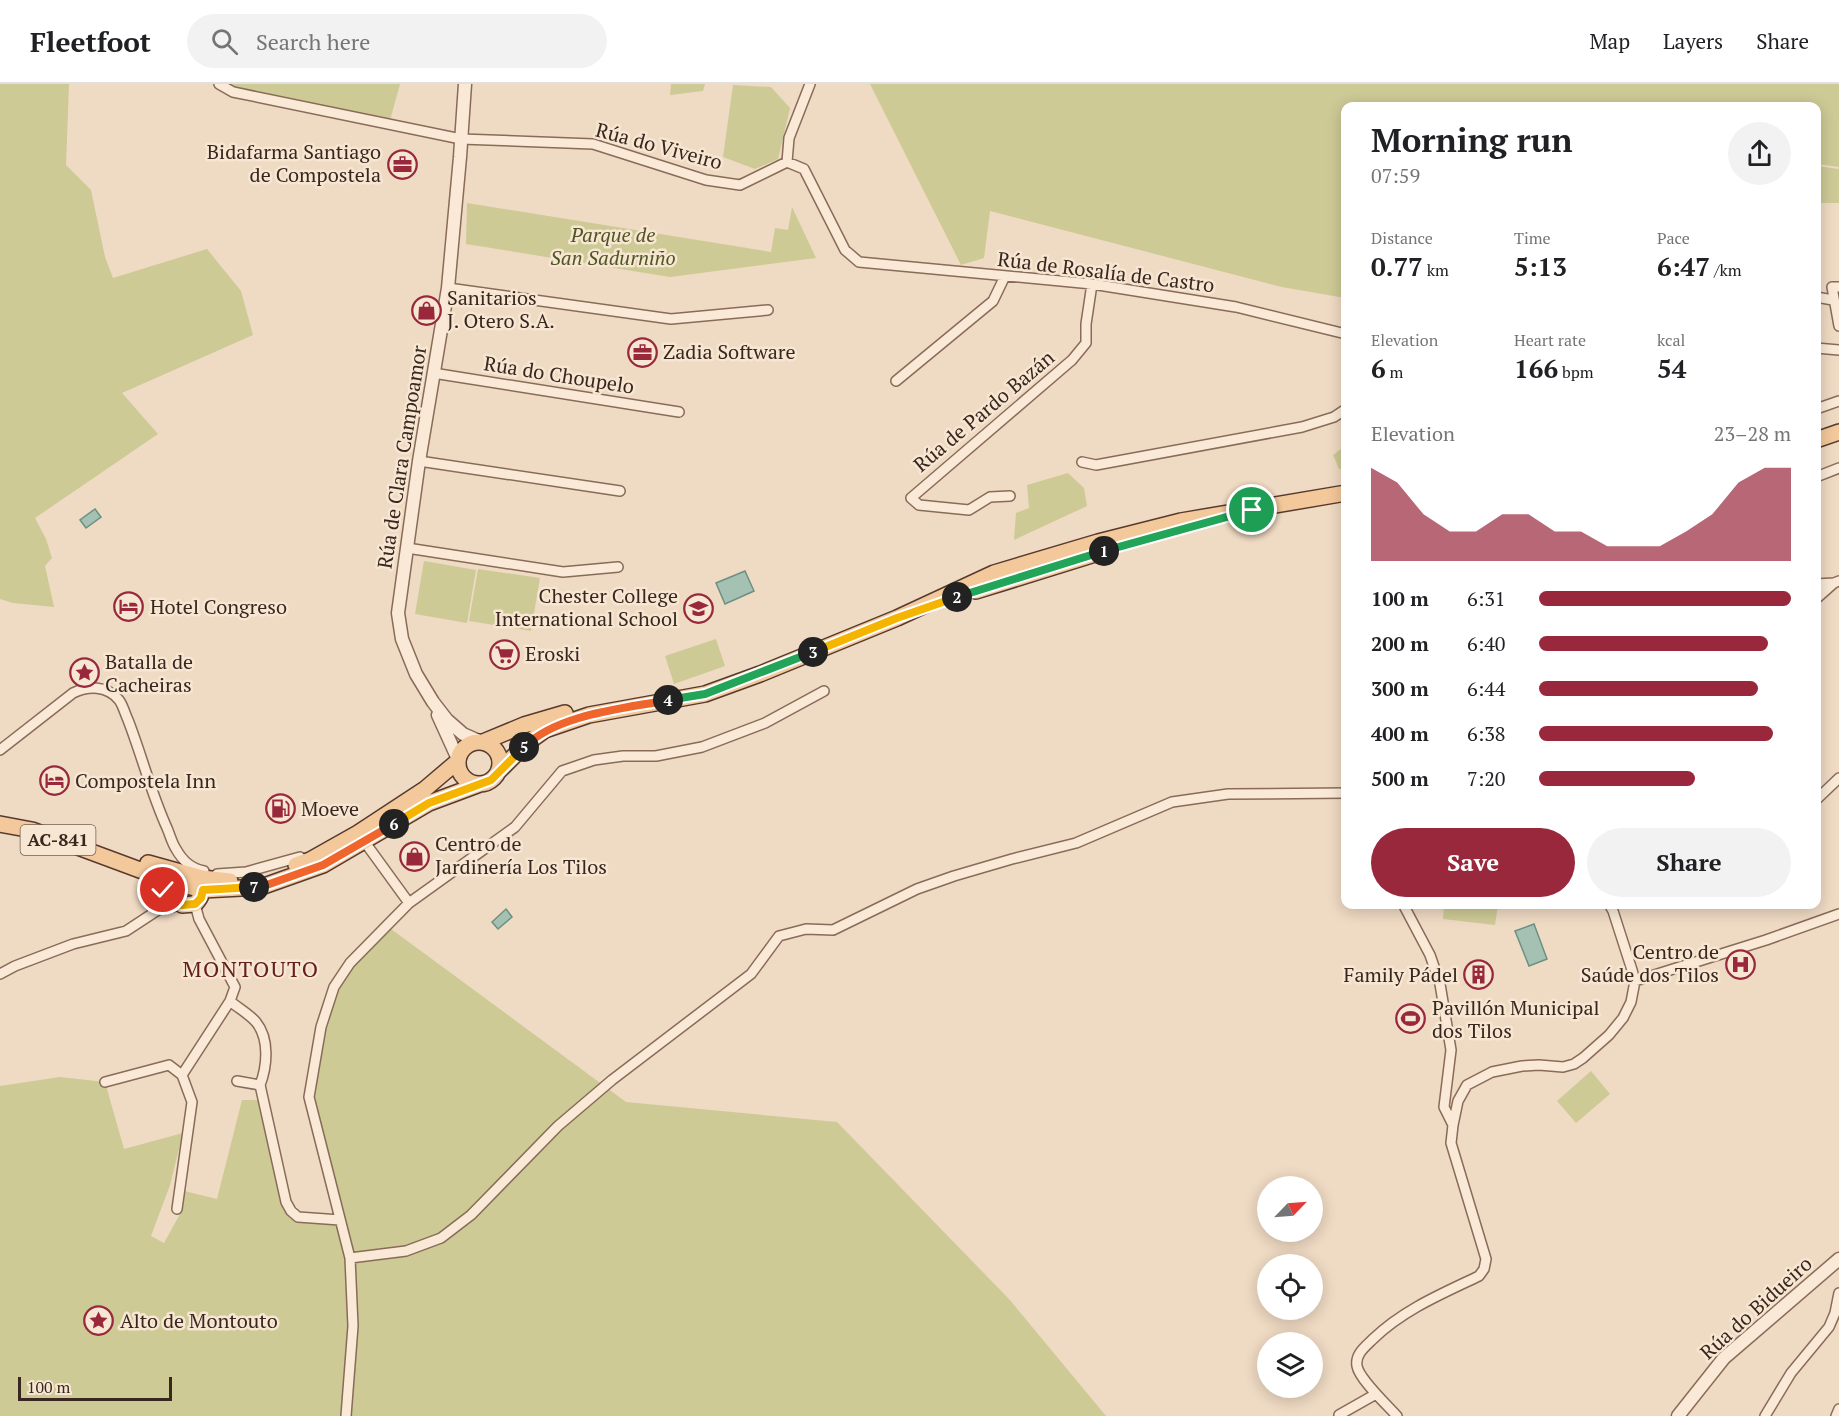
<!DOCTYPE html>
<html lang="en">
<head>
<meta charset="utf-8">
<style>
  :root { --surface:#fff; --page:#f2f2f2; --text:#202124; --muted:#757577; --line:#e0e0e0; --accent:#99283c }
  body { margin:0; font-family:"PT Serif",serif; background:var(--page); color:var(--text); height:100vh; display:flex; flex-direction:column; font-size:22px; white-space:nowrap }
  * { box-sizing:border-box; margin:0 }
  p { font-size:20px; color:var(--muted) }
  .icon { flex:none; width:33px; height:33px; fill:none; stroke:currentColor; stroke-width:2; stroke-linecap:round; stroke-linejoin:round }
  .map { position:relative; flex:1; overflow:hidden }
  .details { position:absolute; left:1341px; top:18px; width:480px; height:807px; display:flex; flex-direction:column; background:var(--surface); border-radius:12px; box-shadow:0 3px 15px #0003 }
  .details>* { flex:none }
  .needle { width:39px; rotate:65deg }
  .tools { position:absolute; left:1257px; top:1092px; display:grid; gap:12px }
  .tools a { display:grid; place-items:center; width:66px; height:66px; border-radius:50%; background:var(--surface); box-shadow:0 3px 15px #0003; font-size:30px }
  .scale { position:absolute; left:18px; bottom:15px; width:154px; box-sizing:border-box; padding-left:6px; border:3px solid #39261e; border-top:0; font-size:16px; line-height:21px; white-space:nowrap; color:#39261e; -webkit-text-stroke:4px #f6e6d2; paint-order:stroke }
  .pin { position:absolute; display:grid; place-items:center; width:51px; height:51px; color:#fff; margin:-26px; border:3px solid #fff; border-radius:50%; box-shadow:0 2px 6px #0007 }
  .km { position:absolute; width:30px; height:30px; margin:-15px; border-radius:50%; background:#222; color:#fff; font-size:16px; line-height:30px; text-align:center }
  .round { display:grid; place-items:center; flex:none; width:63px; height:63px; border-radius:32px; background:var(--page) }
  .overview { display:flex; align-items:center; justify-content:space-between; height:102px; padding:0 30px }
  h1 { font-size:33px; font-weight:800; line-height:45px }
  .stats { display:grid; grid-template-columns:repeat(3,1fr); gap:9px; height:102px; padding:6px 30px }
  .stats div { display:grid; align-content:center }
  .stats b { font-size:26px; font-weight:800 }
  .stats small { font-size:16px; font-weight:400 }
  .stats p { font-size:16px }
  .chart { height:168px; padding:12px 30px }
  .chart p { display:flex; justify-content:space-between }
  .chart svg { width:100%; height:108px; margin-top:6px; fill:var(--accent); opacity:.7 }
  .cta { display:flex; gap:12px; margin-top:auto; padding:12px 30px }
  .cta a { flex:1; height:69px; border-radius:36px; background:var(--accent); color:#fff; font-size:24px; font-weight:800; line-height:69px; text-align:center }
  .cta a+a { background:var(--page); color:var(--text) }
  ul { padding:0 30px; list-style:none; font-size:20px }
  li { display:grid; grid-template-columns:96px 72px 1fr; align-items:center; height:45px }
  li i { height:15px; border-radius:8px; background:var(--accent) }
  header { display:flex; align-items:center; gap:36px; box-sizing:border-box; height:84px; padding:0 30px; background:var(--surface); border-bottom:2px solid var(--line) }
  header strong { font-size:28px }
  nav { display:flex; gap:33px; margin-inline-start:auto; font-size:21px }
  .search { width:420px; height:54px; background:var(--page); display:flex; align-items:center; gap:15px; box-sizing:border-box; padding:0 21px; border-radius:33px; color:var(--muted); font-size:22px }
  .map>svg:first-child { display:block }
  .green { fill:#cdca96 }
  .water { fill:#a5c1b4; stroke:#6c9081; stroke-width:1.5 }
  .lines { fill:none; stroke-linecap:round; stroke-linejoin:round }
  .minor-casing { stroke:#896b59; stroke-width:12 }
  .tertiary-casing { stroke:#896b59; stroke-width:15 }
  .primary-casing { stroke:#573a2e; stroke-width:18 }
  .minor { stroke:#f9e9d6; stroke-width:9 }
  .tertiary { stroke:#f9e9d6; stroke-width:12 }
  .primary { stroke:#f3c89a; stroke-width:15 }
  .split-1-casing { stroke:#fff; stroke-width:12 }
  .split-2-casing { stroke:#fff; stroke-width:12 }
  .split-3-casing { stroke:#fff; stroke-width:12 }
  .split-4-casing { stroke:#fff; stroke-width:12 }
  .split-5-casing { stroke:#fff; stroke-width:12 }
  .split-6-casing { stroke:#fff; stroke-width:12 }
  .split-7-casing { stroke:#fff; stroke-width:12 }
  .split-8-casing { stroke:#fff; stroke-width:12 }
  .split-1 { stroke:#22a559; stroke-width:8 }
  .split-2 { stroke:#22a559; stroke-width:8 }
  .split-3 { stroke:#f5b400; stroke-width:8 }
  .split-4 { stroke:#22a559; stroke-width:8 }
  .split-5 { stroke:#f0652b; stroke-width:8 }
  .split-6 { stroke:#f5b400; stroke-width:8 }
  .split-7 { stroke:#f0652b; stroke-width:8 }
  .split-8 { stroke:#f5b400; stroke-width:8 }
  .labels { text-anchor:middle; stroke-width:5; stroke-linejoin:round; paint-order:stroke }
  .shield { fill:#f6e6d2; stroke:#726054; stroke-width:1.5 }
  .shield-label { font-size:18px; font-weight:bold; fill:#39261e }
  .street-label { font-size:20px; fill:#39261e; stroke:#f6e6d2 }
  .poi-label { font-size:20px; fill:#39261e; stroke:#f6e6d2; text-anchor:start }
  .park-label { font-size:20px; font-style:italic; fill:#515524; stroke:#f6e6d2 }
  .quarter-label { font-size:22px; letter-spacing:1.5px; fill:#66201c; stroke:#f6e6d2 }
</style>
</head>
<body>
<header>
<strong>Fleetfoot</strong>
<div class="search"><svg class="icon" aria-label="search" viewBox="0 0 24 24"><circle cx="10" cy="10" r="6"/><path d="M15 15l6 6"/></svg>Search here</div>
<nav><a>Map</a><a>Layers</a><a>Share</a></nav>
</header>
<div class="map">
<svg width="1839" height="1332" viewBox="0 0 1839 1332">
  <rect width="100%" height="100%" fill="#efdac3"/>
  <path class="green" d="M0 0H69L66 81 91 106 105 173 113 194 207 165 241 207 253 251 122 309 158 350 35 434 46 455 52 474 45 482 54 523 13 519 0 515Z
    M219 0H400L389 40 233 8Z
    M671 0H705L703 7 670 11Z
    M870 0H1839V83L1817 80 1816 22H1346L1345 214 1282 203 990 127 984 174 961 181Z
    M733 1 771 3 790 24 778 75 755 85 723 73Z
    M1817 82 1839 85V119H1817Z
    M467 119 771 168 775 144 788 146 792 123 816 174 670 193 466 160Z
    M1345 362V384L1339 385 1333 371Z
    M1068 389 1084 404 1087 422 1014 456 1016 429 1029 424 1027 401Z
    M424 477 476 486 467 539 415 530Z
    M478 485 540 494 531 547 469 537Z
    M716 555 725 582 674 600 665 572Z
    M1444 821H1498L1495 841 1443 835Z
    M387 842 626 1018 837 1038 1009 1215 1106 1332H0V1002L60 993 105 998 124 1065 183 1049 170 1101 151 1152 164 1159 180 1130 184 1107 217 1115 242 1016H258L281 1119 297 1137 336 1141 344 1134 313 1010 326 941 339 902 349 886Z
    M1591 987 1610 1010 1576 1039 1557 1017Z"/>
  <path class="water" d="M95 425 101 433 86 444 80 436Z
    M745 487 754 507 725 520 716 499Z
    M506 825 512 833 498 845 492 838Z
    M1534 840 1547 875 1529 882 1515 847Z"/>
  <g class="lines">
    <defs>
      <path id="minor" d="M219 0 233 8 461 55 593 60 706 96 740 101 787 78 804 85 845 166 859 178 1092 200 1236 223 1346 250
        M787 78 789 54 810 0
        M1839 203H1832L1839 242
        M448 204 671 235 768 226
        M1816 213 1833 216
        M1816 264 1839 266
        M433 289 679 328
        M896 297 993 217 1005 192
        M1816 325 1839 317
        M419 377 620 407
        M1082 378 1096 381 1302 343 1334 333 1346 325
        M1816 393 1839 384
        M1010 412 990 413 969 426 919 421 911 414 1072 276 1086 259V240L1092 200
        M407 464 563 488 618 483
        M1816 500 1834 499
        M1816 515 1834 499 1839 497
        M0 666 73 609C88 602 107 601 119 616 123 621 125 630 128 636 142 672 151 709 167 744 170 751 172 759 176 765 182 776 192 785 204 787
        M1816 716 1839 694
        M364 757 409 819
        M217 790 246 788 300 773
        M173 812 158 826 182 821
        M1403 820 1430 871 1440 900 1451 966 1444 1023 1453 1041
        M0 890 15 882 73 860 126 847 158 826
        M1635 897 1766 856 1839 830
        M230 917C238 924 249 930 256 938 270 955 267 983 260 1001L286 1118 291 1127 298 1133 340 1136
        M237 997 260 1001
        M105 998 169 981 182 991
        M177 1125 192 1018 182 991 230 917 235 903 199 835 195 820
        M350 1174 406 1167 441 1154 471 1131 558 1042 612 996 751 890 779 852 806 845 833 846 917 805 954 792 1012 775 1076 759 1172 718 1228 710 1346 709
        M1339 1331 1376 1310
        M346 1332 353 1242 350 1174 309 1013 321 943 334 903 350 879 409 819 515 743 562 687 594 676 623 672H656L702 663 765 639 824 607
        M1397 1332C1388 1322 1359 1295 1357 1282 1355 1270 1365 1263 1373 1255 1403 1226 1441 1210 1479 1192L1484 1185 1486 1175 1451 1059 1453 1041 1458 1017 1467 1001 1492 988 1522 982 1539 981 1563 983 1574 980 1583 974 1609 951 1623 934 1631 918 1635 897 1632 886 1613 827 1609 820
        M1765 1332 1791 1289 1829 1243 1835 1229 1839 1209
        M1836 1332 1839 1325"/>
      <path id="tertiary" d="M465 0 460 73 448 204 419 377 398 529 402 555 416 590 433 618 447 636 463 650 479 657
        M438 631 458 675
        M1678 1332 1724 1274 1839 1175"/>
      <path id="primary" d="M1816 356 1839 348
        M976 507 1108 466
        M458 679a21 21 0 1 1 42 0a21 21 0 1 1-42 0Z
        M483 658 524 641 565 629
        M498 688 527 659 545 646 589 631 705 610 760 590 897 534 994 489 1098 458 1181 437 1346 409
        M0 740 32 746 175 799 203 806 261 803 323 781 429 719 480 700
        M148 779 202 794 230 797
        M296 781 310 776 358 749 425 705 458 677
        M177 791 173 812 182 821 195 820C202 813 203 807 202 797"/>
    </defs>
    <use href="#minor" class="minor-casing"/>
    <use href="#tertiary" class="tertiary-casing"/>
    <use href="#primary" class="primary-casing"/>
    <use href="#minor" class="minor"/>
    <use href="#tertiary" class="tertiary"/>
    <use href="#primary" class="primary"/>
  </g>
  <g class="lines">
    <defs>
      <path id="split-1" d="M1104 467 1252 426"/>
      <path id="split-2" d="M957 513 1104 467"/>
      <path id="split-3" d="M813 568 897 534 957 513"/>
      <path id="split-4" d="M668 616 705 610 813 568"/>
      <path id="split-5" d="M524 663C558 630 622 625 668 616"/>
      <path id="split-6" d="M394 740 429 719 491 696 524 663"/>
      <path id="split-7" d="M254 803H261L323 781 394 740"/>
      <path id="split-8" d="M163 806 182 821 195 820 201 814 203 806 254 803"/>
    </defs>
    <use href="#split-1" class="split-1-casing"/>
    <use href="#split-2" class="split-2-casing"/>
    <use href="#split-3" class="split-3-casing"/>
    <use href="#split-4" class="split-4-casing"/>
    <use href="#split-5" class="split-5-casing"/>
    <use href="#split-6" class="split-6-casing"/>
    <use href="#split-7" class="split-7-casing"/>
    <use href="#split-8" class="split-8-casing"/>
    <use href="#split-1" class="split-1"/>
    <use href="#split-2" class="split-2"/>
    <use href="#split-3" class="split-3"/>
    <use href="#split-4" class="split-4"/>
    <use href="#split-5" class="split-5"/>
    <use href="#split-6" class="split-6"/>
    <use href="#split-7" class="split-7"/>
    <use href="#split-8" class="split-8"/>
  </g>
  <defs>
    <symbol id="office-ring" viewBox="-11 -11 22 22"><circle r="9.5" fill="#f6e6d2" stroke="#99283c" stroke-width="1.5"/><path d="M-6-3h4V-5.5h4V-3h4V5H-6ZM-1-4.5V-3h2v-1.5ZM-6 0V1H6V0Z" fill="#99283c"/></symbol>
    <symbol id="shop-ring" viewBox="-11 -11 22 22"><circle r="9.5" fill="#f6e6d2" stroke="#99283c" stroke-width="1.5"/><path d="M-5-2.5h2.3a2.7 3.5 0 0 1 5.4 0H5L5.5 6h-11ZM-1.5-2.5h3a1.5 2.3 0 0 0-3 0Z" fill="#99283c"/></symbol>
    <symbol id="hotel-ring" viewBox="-11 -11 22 22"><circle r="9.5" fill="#f6e6d2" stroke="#99283c" stroke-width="1.5"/><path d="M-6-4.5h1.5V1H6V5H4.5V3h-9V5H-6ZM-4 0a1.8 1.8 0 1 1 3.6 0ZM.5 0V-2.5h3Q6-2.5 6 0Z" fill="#99283c"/></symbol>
    <symbol id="school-ring" viewBox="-11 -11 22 22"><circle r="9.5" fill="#f6e6d2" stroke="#99283c" stroke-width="1.5"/><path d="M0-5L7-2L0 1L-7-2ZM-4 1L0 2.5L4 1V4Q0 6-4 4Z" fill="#99283c"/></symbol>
    <symbol id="supermarket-ring" viewBox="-11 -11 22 22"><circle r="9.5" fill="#f6e6d2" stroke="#99283c" stroke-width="1.5"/><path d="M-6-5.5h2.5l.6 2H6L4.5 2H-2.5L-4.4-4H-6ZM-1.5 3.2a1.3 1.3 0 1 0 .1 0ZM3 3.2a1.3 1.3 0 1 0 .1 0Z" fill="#99283c"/></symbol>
    <symbol id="sight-ring" viewBox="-11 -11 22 22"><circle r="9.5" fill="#f6e6d2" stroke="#99283c" stroke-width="1.5"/><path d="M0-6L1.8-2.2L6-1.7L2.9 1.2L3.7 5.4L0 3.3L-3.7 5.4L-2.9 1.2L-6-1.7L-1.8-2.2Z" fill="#99283c"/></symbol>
    <symbol id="fuel-ring" viewBox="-11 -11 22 22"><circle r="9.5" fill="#f6e6d2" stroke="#99283c" stroke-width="1.5"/><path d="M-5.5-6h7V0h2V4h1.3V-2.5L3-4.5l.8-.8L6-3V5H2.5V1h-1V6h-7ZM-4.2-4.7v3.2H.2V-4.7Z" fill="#99283c"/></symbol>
    <symbol id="hospital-ring" viewBox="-11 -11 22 22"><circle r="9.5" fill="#f6e6d2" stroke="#99283c" stroke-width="1.5"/><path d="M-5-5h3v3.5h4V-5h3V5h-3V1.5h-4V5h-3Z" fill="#99283c"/></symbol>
    <symbol id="building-ring" viewBox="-11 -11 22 22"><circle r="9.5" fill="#f6e6d2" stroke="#99283c" stroke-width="1.5"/><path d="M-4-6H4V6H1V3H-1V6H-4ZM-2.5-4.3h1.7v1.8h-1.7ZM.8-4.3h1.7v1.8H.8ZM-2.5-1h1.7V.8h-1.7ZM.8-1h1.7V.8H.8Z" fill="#99283c"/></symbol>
    <symbol id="stadium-ring" viewBox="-11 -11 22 22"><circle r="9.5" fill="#f6e6d2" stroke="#99283c" stroke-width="1.5"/><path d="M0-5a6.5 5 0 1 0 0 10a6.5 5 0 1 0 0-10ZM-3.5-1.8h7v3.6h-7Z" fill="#99283c"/></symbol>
  </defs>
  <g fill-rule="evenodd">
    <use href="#office-ring" x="386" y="64" width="33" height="33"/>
    <use href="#shop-ring" x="410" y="210" width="33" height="33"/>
    <use href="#office-ring" x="626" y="252" width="33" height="33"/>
    <use href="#hotel-ring" x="112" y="506" width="33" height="33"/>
    <use href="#school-ring" x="682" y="508" width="33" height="33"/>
    <use href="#supermarket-ring" x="488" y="554" width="33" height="33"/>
    <use href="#sight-ring" x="68" y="572" width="33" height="33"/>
    <use href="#hotel-ring" x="38" y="680" width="33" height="33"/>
    <use href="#fuel-ring" x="264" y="708" width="33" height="33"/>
    <use href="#shop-ring" x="398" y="756" width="33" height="33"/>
    <use href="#hospital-ring" x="1724" y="864" width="33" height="33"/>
    <use href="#building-ring" x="1462" y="874" width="33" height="33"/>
    <use href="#stadium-ring" x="1394" y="918" width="33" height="33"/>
    <use href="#sight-ring" x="82" y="1220" width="33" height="33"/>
  </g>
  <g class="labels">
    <rect class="shield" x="20.5" y="741" width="75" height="30" rx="4.5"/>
    <g class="shield-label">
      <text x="58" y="762">AC-841</text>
    </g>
    <g class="street-label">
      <text transform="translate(659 62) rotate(15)" y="7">Rúa do Viveiro</text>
      <text transform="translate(1106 188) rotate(7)" y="7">Rúa de Rosalía de Castro</text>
      <text transform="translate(559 291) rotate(9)" y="7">Rúa do Choupelo</text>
      <text transform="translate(984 327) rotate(-40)" y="7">Rúa de Pardo Bazán</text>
      <text transform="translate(402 373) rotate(-81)" y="7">Rúa de Clara Campoamor</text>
      <text transform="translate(1756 1224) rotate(-42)" y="7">Rúa do Bidueiro</text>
    </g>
    <g class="poi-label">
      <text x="381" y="75" text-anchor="end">Bidafarma Santiago<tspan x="381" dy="23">de Compostela</tspan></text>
      <text x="447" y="221">Sanitarios<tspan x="447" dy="23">J. Otero S.A.</tspan></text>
      <text x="663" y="275">Zadia Software</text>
      <text x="678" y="519" text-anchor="end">Chester College<tspan x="678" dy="23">International School</tspan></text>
      <text x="150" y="530">Hotel Congreso</text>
      <text x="525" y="577">Eroski</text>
      <text x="105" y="585">Batalla de<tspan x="105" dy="23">Cacheiras</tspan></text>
      <text x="75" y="704">Compostela Inn</text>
      <text x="301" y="732">Moeve</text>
      <text x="435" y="767">Centro de<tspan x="435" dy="23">Jardinería Los Tilos</tspan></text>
      <text x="1719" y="875" text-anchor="end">Centro de<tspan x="1719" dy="23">Saúde dos Tilos</tspan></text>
      <text x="1458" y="898" text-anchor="end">Family Pádel</text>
      <text x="1432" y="931">Pavillón Municipal<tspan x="1432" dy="23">dos Tilos</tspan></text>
      <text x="120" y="1244">Alto de Montouto</text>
    </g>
    <g class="park-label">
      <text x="613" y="158">Parque de<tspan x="613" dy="23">San Sadurniño</tspan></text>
    </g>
    <g class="quarter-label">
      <text x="251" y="893">MONTOUTO</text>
    </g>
  </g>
</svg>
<div class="tools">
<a><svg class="needle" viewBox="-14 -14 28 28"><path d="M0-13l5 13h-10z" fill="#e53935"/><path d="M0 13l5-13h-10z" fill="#757577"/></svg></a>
<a><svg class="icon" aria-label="locate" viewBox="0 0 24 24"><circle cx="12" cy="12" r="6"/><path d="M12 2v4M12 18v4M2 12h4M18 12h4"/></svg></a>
<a><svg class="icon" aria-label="layers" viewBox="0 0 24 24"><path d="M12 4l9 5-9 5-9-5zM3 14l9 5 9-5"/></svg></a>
</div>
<div class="scale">100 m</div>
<div class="pin" style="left:1252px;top:426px;background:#1e9e55"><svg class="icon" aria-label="arrive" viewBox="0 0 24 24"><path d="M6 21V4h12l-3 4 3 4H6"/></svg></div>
<div class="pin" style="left:163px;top:806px;background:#d93025"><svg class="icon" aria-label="check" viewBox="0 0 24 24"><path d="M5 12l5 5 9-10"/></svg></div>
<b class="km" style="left:1104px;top:467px">1</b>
<b class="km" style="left:957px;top:513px">2</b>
<b class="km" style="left:813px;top:568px">3</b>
<b class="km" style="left:668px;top:616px">4</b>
<b class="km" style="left:524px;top:663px">5</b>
<b class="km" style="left:394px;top:740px">6</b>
<b class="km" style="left:254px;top:803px">7</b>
<section class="details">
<div class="overview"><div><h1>Morning run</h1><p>07:59</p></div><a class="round"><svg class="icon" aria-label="share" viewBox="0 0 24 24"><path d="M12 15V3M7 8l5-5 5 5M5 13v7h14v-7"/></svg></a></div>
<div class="stats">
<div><p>Distance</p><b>0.77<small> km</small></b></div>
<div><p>Time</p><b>5:13</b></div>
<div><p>Pace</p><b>6:47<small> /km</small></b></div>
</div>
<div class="stats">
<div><p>Elevation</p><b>6<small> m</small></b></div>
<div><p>Heart rate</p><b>166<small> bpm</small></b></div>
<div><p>kcal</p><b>54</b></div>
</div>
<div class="chart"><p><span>Elevation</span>23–28 m</p>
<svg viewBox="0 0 160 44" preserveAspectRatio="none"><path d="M0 44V6L10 12L20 25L30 32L40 32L50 25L60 25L70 32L80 32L90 38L100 38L110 38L120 32L130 25L140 12L150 6L160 6V44z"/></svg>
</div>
<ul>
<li><b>100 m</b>6:31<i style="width:100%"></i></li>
<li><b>200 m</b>6:40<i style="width:91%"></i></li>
<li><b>300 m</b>6:44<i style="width:87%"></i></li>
<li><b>400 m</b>6:38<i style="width:93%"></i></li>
<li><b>500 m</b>7:20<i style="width:62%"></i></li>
</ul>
<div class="cta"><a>Save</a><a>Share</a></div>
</section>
</div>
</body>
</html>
